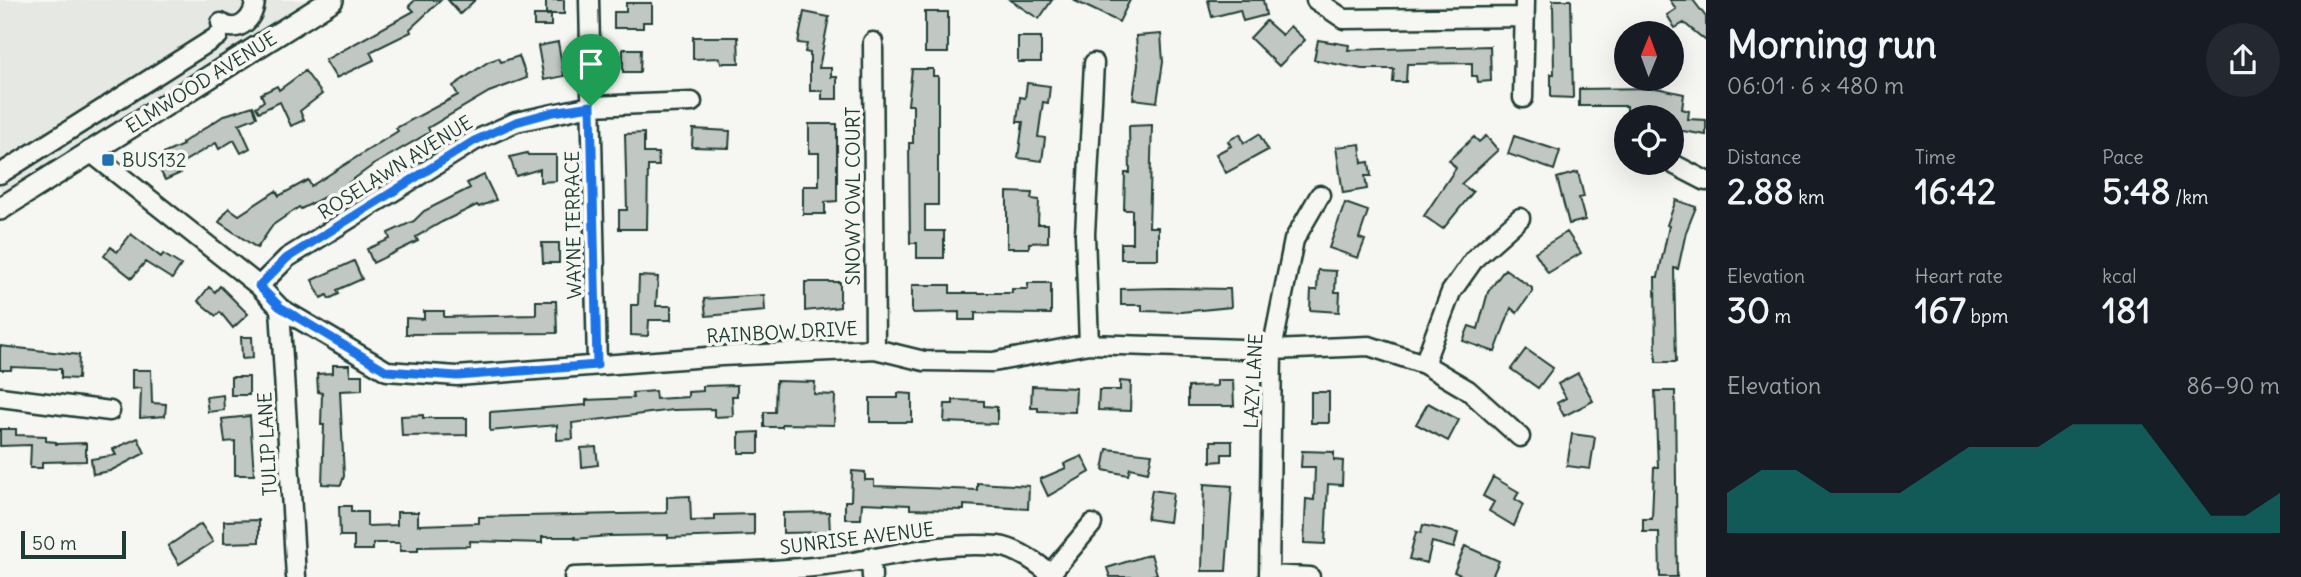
<!DOCTYPE html>
<html lang="en">
<head>
<meta charset="utf-8">
<style>
  :root { --surface:#171b24; --page:#242831; --text:#f1f3f6; --muted:#9ea1a6; --accent:#0f766e }
  body { margin:0; font-family:Delius,sans-serif; background:var(--page); color:var(--text); height:100vh; display:flex; flex-direction:column; font-size:26px; white-space:nowrap }
  * { box-sizing:border-box; margin:0 }
  p { font-size:23px; color:var(--muted) }
  .icon { flex:none; width:38px; height:38px; fill:none; stroke:currentColor; stroke-width:2; stroke-linecap:round; stroke-linejoin:round }
  .map { position:relative; flex:1; overflow:hidden }
  .side { display:flex; flex-direction:column; background:var(--surface); width:595px }
  .side>* { flex:none }
  .needle { width:46px; rotate:1deg }
  .controls { position:absolute; left:1614px; top:21px; display:grid; gap:14px }
  .controls a { display:grid; place-items:center; width:70px; height:70px; border-radius:50%; background:var(--surface); box-shadow:0 7px 28px #0002; font-size:35px }
  .scale { position:absolute; left:21px; bottom:18px; width:105px; box-sizing:border-box; padding-left:7px; border:4px solid #1f3d34; border-top:0; font-size:19px; line-height:24px; white-space:nowrap; color:#1f3d34; -webkit-text-stroke:5px #f6f6f2; paint-order:stroke }
  .pin { position:absolute; display:grid; place-items:center; width:60px; height:60px; color:#fff; margin:-72px -30px; border-radius:50% 50% 50% 0; rotate:-45deg; box-shadow:0 0 7px #0007 }
  .pin .icon { rotate:45deg }
  .round { display:grid; place-items:center; flex:none; width:74px; height:74px; border-radius:37px; background:var(--page) }
  .headline { display:flex; align-items:center; justify-content:space-between; height:119px; padding:0 21px }
  h1 { font-size:38px; font-weight:700; line-height:52px }
  .metrics { display:grid; grid-template-columns:repeat(3,1fr); gap:10px; height:119px; padding:7px 21px }
  .metrics div { display:grid; align-content:center }
  .metrics b { font-size:35px; font-weight:700 }
  .metrics small { font-size:19px; font-weight:400 }
  .metrics p { font-size:19px }
  .chart { height:196px; padding:14px 21px }
  .chart p { display:flex; justify-content:space-between }
  .chart svg { width:100%; height:126px; margin-top:7px; fill:var(--accent); opacity:.7 }
  main { display:flex; flex:1; min-height:0 }
  .map>svg:first-child { display:block }
  .built { fill:#e6e8e4 }
  .building { fill:#c1c8c3; stroke:#1f3d34; stroke-width:2 }
  .lines { fill:none; stroke-linecap:round; stroke-linejoin:round }
  .minor-casing { stroke:#1f3d34; stroke-width:23 }
  .major-casing { stroke:#1f3d34; stroke-width:26 }
  .minor { stroke:#f6f6f2; stroke-width:18 }
  .major { stroke:#f6f6f2; stroke-width:21 }
  .route-casing { stroke:#fff; stroke-width:14 }
  .route { stroke:#1a73e8; stroke-width:9 }
  .poi-dot { fill:#1f6fb2; stroke:#f6f6f2; stroke-width:2.5 }
  .labels { text-anchor:middle; stroke-width:7; stroke-linejoin:round; paint-order:stroke }
  .street-label { font-size:19px; fill:#1f3d34; stroke:#f6f6f2 }
  .poi-label { font-size:19px; fill:#1f3d34; stroke:#f6f6f2; text-anchor:start }
</style>
</head>
<body>
<main>
<div class="map">
<svg width="1706" height="577" viewBox="0 0 1706 577">
  <rect width="100%" height="100%" fill="#f6f6f2"/>
  <filter id="ink" filterUnits="userSpaceOnUse"><feTurbulence type="fractalNoise" baseFrequency=".0143" numOctaves="2"/><feDisplacementMap in="SourceGraphic" scale="14" xChannelSelector="R" yChannelSelector="G"/><feConvolveMatrix kernelMatrix="1 2 1 2 8 2 1 2 1" color-interpolation-filters="sRGB"/></filter>
  <g filter="url(#ink)">
    <path class="built" d="M0 0H332L0 209Z"/>
    <path class="building" d="M415 0H441L410 29 411 32 370 52 374 60 336 78 325 60 414 11 409 6Z
      M448 0H475L460 14Z
      M546 0H564V14H546Z
      M1010 0H1052L1039 19Z
      M1073 0H1130L1119 22Z
      M1208 0H1263L1266 15 1243 21 1240 10 1212 17Z
      M1553 0H1571L1573 98 1551 97V74H1554Z
      M1670 0H1693L1706 17V41L1684 23 1675 28 1667 15 1676 9Z
      M626 3H652V22H643V28H614V12H626Z
      M804 12 829 17 819 68H831V77H837V99H822V91H810V53L805 52 807 44 798 43Z
      M925 12H948V53H925Z
      M534 15H551V26H534Z
      M1266 21 1282 35 1290 26 1305 40 1279 66 1250 38Z
      M1161 34 1163 62 1157 102 1133 99 1138 65 1136 36Z
      M693 37H738L739 63H721L720 58 693 59Z
      M1018 37H1041V62H1018Z
      M1318 40 1349 45 1348 50 1490 46 1491 81 1478 82 1477 76H1472V63L1407 64 1406 82H1393L1394 69H1362L1314 60Z
      M558 42 564 76 544 80 538 46Z
      M623 49H641L640 72H623Z
      M519 56 527 78 489 92 428 128 430 132 373 165 347 184 348 186 328 199 326 196 301 209 299 207 273 225 257 248 219 222 229 208 239 215 276 191 279 196 308 180 311 186 398 131 396 128 458 95 453 86 488 62 499 58 501 62Z
      M912 69H933V76H938V205H925V231H944V258H917V243H910L909 143H913V105H908Z
      M305 71 322 94 300 111 304 120 291 126 280 102 259 112 256 107 264 101 261 94 277 86 279 90Z
      M1027 83 1050 86 1048 103 1043 102 1038 137 1045 138 1042 161 1018 158 1023 122H1017L1020 97 1025 98Z
      M1656 88 1684 94 1682 109 1689 111 1688 119 1706 120V135L1671 129V117H1627V106H1579V89Z
      M253 106 257 117 239 124 250 148 241 153 234 140 219 149 216 143 178 165 181 173 165 180 154 158 183 145 182 143 225 115Z
      M809 124H837V201L825 202V214H803V186H819V153H809Z
      M1152 125 1149 227H1158V259H1121V243H1132V210H1124L1125 173H1130L1129 126Z
      M693 129 730 131 729 148 692 147Z
      M644 133V153H658L659 166H648L647 229H619V210H627L625 134Z
      M1240 134 1244 143 1259 134 1268 150 1226 173 1216 154 1231 146 1228 141Z
      M1486 136 1498 150 1461 184 1473 192 1443 229 1424 216 1456 168 1449 160 1474 137 1479 142Z
      M1514 136 1560 151 1554 170 1508 154Z
      M1360 144 1362 163 1369 162 1371 176H1365L1367 189 1343 193 1336 147Z
      M527 153 528 155H556V181L540 182V169L516 176 510 157Z
      M1578 172 1584 197 1579 198 1585 220 1569 224 1557 178Z
      M484 175 496 200 479 207 477 205 442 222 416 237 418 241 373 263 367 249 390 239 388 233 414 221 424 211 470 188 467 183Z
      M1007 192 1032 193 1031 199 1039 200 1038 224H1048V242L1029 243V248H1007Z
      M1676 200 1696 207 1686 232 1678 269 1674 268 1676 362H1656L1655 277H1658L1669 226 1667 225Z
      M1345 203 1368 211 1359 238 1365 240 1358 258 1329 248Z
      M1567 232 1581 253 1548 273 1535 252Z
      M131 234 161 257 163 254 181 265 172 279 145 262 132 278 104 256 111 247 117 252Z
      M542 243H559V263H543Z
      M354 261 362 279 337 290 339 294 329 299 327 295 321 298 312 280Z
      M1505 269 1532 288V292L1517 313 1511 308 1495 352 1463 341 1469 326 1478 329 1488 292Z
      M1318 270 1336 271 1335 292H1340L1339 312 1310 310 1311 290H1317Z
      M639 276 658 277 656 306H671V320H649L648 336 631 335V305H638Z
      M805 282H840V307L805 311Z
      M1028 283H1051V314L975 313V320H959V312L912 313V285H950V293H1012V289H1028Z
      M220 286 248 314 233 328 220 312 216 316 198 301 209 287 215 292Z
      M1169 288 1230 289 1231 307 1181 312 1142 311V305H1121V289Z
      M764 295 765 311 706 316 704 299Z
      M536 301H556L557 333 406 334V318L424 319V311H444V317L536 315Z
      M241 337H252L253 358 242 359Z
      M0 346 79 355 78 379 61 378V369L11 367V370H0Z
      M1526 349 1553 368 1538 388 1511 369Z
      M333 365H349L350 375H362V390L340 391 344 476 341 485 322 484 324 425H321L322 393 318 392 317 374 333 373Z
      M132 370H151L152 403 166 404 165 416 140 418 141 388 132 389Z
      M1578 373 1593 401 1564 416 1557 403 1566 398 1558 384Z
      M231 377H249V395H231Z
      M1217 380H1233L1234 406H1188V387L1217 386Z
      M776 381 815 382 814 394 835 395 834 425 782 424V427H764V412H775Z
      M1120 381 1131 382 1130 411 1098 410 1099 390H1120Z
      M737 385V396H732L733 416 714 417V409L673 410 572 423 573 439 557 440V425L490 431V412L586 405V400L633 398 632 393 655 391 656 399 688 397V392L703 391V386Z
      M1032 386 1076 388 1075 412 1038 411V408H1031Z
      M1655 391H1675L1677 577H1660L1659 532H1643V519H1652L1654 467H1658Z
      M1311 392H1329V423H1311Z
      M898 393 912 394V422H870V398H898Z
      M223 395 224 410 208 412 206 397Z
      M953 400 984 401V406L997 407V424L944 422 945 404H953Z
      M1428 403 1459 420 1448 441 1416 424Z
      M423 415V418H467V435L402 436 401 416Z
      M250 416 254 475H235V441L225 442 222 419Z
      M0 429H16V435L46 436V441L56 442V444L86 443V461L42 462V468H30L31 445 0 446Z
      M759 432V453H739V433Z
      M1572 434 1595 437 1590 469 1567 466Z
      M138 438 145 453 110 471 93 474 91 459 116 455 113 449Z
      M1211 441H1232V454H1222V461L1211 462Z
      M596 447 598 465 582 467 581 448Z
      M1107 449 1152 454 1148 472 1130 468 1128 475 1103 470Z
      M1302 451 1334 452V460L1343 461 1342 485 1328 484 1325 544 1304 543 1306 499 1314 500 1315 467H1301Z
      M1082 456 1090 472 1048 496 1040 479 1066 468 1064 464Z
      M852 471 865 472V480H874V486L977 490V483L1029 486 1028 509 964 505V510L910 509V505L862 503 861 519H845V501H851Z
      M1493 477 1519 492 1515 499 1523 504 1514 526 1489 511 1494 502 1483 496Z
      M1204 484 1232 486 1226 571H1202Z
      M1152 490 1173 493 1169 522 1147 519Z
      M690 496 691 521 715 520V515L754 514V535L668 538V535L609 536 575 539V537H542V543L470 541V546L418 547V551H400V543H373V550H354V536H340L339 506H351V512H367V526L397 525V512H418V525L479 523V517L667 513V497Z
      M829 512 830 532 783 533V513Z
      M259 520V542L224 543V521Z
      M201 524 213 542 179 564 168 546Z
      M1423 525 1458 533 1454 548 1432 542 1427 563 1409 559 1416 532 1421 533Z
      M1465 546 1499 561 1492 577H1465L1454 572Z
      M1151 554 1157 574 1147 577H1110L1107 568Z"/>
    <g class="lines">
      <defs>
        <path id="minor" d="M589 0 597 365
          M1316 0 1344 19 1525 17
          M221 23C239 36 255 17 255 0
          M873 42 875 349
          M1523 98 1525 0
          M89 151 259 286 280 308 387 371 457 376 721 356 875 349 924 361 993 362 1089 344 1272 350 1369 346 1424 364 1468 390 1520 437
          M1675 165 1706 181
          M0 174 218 36
          M259 286 287 258 474 141 516 122 591 106 692 102
          M280 308 296 577
          M1089 344 1085 234 1094 63
          M1424 364 1451 292 1475 258 1520 218
          M0 397 110 411
          M871 557 872 577
          M1050 574 1092 524
          M1269 575 1310 577
          M574 577C657 574 741 574 824 566 882 560 938 540 998 546 1016 548 1040 564 1053 577
          M1269 577 1272 350 1294 240 1320 195"/>
        <path id="major" d="M0 209 332 0"/>
      </defs>
      <use href="#minor" class="minor-casing"/>
      <use href="#major" class="major-casing"/>
      <use href="#minor" class="minor"/>
      <use href="#major" class="major"/>
    </g>
  </g>
  <g class="lines" filter="url(#ink)">
    <defs>
      <path id="route" d="M591 106 597 365 457 376 387 371 280 307 259 286 287 258 474 141 516 122 553 112Z"/>
    </defs>
    <use href="#route" class="route-casing"/>
    <use href="#route" class="route"/>
  </g>
  <rect class="poi-dot" x="101" y="153" width="14" height="14" rx="3.5"/>
  <g class="labels">
    <g class="street-label">
      <text transform="translate(201 82) rotate(-32)" y="7">ELMWOOD AVENUE</text>
      <text transform="translate(395 167) rotate(-32)" y="7">ROSELAWN AVENUE</text>
      <text transform="translate(853 196) rotate(-90)" y="7">SNOWY OWL COURT</text>
      <text transform="translate(573 225) rotate(-91)" y="7">WAYNE TERRACE</text>
      <text transform="translate(782 332) rotate(-3)" y="7">RAINBOW DRIVE</text>
      <text transform="translate(1253 381) rotate(-87)" y="7">LAZY LANE</text>
      <text transform="translate(267 444) rotate(-93)" y="7">TULIP LANE</text>
      <text transform="translate(857 538) rotate(-7)" y="7">SUNRISE AVENUE</text>
    </g>
    <g class="poi-label">
      <text x="122" y="167">BUS132</text>
    </g>
  </g>
</svg>
<div class="controls">
<a><svg class="needle" viewBox="-14 -14 28 28"><path d="M0-13l5 13h-10z" fill="#e53935"/><path d="M0 13l5-13h-10z" fill="#9ea1a6"/></svg></a>
<a><svg class="icon" aria-label="locate" viewBox="0 0 24 24"><circle cx="12" cy="12" r="6"/><path d="M12 2v4M12 18v4M2 12h4M18 12h4"/></svg></a>
</div>
<div class="scale">50 m</div>
<div class="pin" style="left:591px;top:106px;background:#1e9e55"><svg class="icon" aria-label="arrive" viewBox="0 0 24 24"><path d="M6 21V4h12l-3 4 3 4H6"/></svg></div>
</div>
<section class="side">
<div class="headline"><div><h1>Morning run</h1><p>06:01 · 6 × 480 m</p></div><a class="round"><svg class="icon" aria-label="share" viewBox="0 0 24 24"><path d="M12 15V3M7 8l5-5 5 5M5 13v7h14v-7"/></svg></a></div>
<div class="metrics">
<div><p>Distance</p><b>2.88<small> km</small></b></div>
<div><p>Time</p><b>16:42</b></div>
<div><p>Pace</p><b>5:48<small> /km</small></b></div>
</div>
<div class="metrics">
<div><p>Elevation</p><b>30<small> m</small></b></div>
<div><p>Heart rate</p><b>167<small> bpm</small></b></div>
<div><p>kcal</p><b>181</b></div>
</div>
<div class="chart"><p><span>Elevation</span>86–90 m</p>
<svg viewBox="0 0 160 44" preserveAspectRatio="none"><path d="M0 44V30L10 22L20 22L30 30L40 30L50 30L60 22L70 14L80 14L90 14L100 6L110 6L120 6L130 22L140 38L150 38L160 30V44z"/></svg>
</div>
</section>
</main>
</body>
</html>
